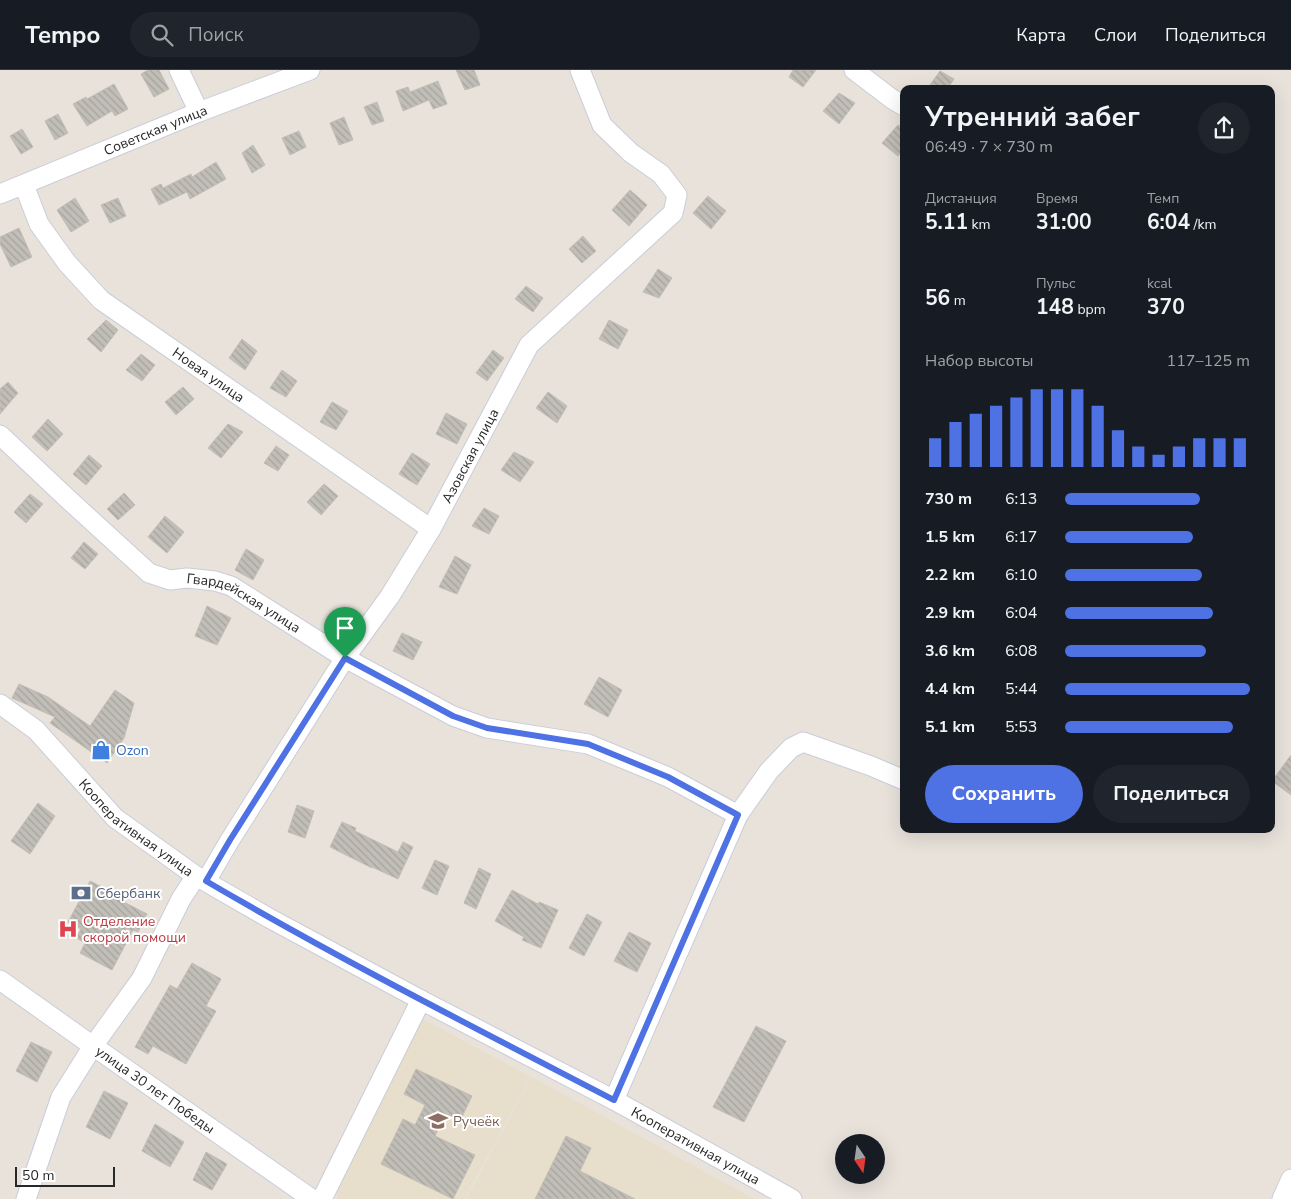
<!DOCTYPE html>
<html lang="ru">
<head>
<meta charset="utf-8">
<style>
  :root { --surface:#171b24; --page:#20242c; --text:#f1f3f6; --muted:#9ea1a6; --line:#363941; --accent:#4e71e3 }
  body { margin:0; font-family:"Nunito Sans",sans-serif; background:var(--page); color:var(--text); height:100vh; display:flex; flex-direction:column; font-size:19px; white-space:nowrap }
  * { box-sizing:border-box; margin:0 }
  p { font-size:16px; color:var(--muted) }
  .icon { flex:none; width:28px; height:28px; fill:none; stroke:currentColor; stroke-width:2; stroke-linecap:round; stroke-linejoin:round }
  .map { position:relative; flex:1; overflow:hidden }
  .side { position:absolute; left:900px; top:15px; width:375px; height:748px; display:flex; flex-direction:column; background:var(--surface); border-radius:10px; box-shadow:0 5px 20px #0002 }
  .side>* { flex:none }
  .needle { width:32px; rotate:167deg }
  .tools { position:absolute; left:835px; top:1064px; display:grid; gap:10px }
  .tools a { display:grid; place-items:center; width:50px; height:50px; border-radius:50%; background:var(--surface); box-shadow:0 5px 20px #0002; font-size:25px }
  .scale { position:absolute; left:15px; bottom:12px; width:100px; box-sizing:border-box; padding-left:5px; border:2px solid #282828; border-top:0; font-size:14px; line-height:18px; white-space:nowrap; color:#282828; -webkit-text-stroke:4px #fff; paint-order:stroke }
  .pin { position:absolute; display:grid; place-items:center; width:42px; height:42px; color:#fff; margin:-51px -21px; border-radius:50% 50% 50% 0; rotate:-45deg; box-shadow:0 0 5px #0007 }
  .pin .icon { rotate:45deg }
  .round { display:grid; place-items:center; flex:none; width:52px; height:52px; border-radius:26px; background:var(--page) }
  .head { display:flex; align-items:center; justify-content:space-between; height:85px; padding:0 25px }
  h1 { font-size:28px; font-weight:700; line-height:38px }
  .stats { display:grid; grid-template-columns:repeat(3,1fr); gap:8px; height:85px; padding:5px 25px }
  .stats div { display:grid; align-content:center }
  .stats b { font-size:21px; font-weight:700 }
  .stats small { font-size:14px; font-weight:400 }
  .stats p { font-size:14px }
  .chart { height:140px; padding:10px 25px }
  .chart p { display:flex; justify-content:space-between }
  .chart svg { width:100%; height:90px; margin-top:5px; stroke:var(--accent); stroke-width:6 }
  .action { display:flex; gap:10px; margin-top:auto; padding:10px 25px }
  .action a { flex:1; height:58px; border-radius:30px; background:var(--accent); color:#fff; font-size:20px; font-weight:700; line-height:58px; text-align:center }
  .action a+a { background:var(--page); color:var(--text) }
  ul { padding:0 25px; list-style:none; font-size:16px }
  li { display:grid; grid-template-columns:80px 60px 1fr; align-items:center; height:38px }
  li i { height:12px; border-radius:6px; background:var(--accent) }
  header { display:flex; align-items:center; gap:30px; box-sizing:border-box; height:70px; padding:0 25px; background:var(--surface); border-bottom:1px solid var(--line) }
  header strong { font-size:24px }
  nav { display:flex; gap:28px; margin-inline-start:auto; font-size:18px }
  .search { width:350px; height:45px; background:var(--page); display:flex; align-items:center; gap:12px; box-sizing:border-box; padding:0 18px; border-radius:28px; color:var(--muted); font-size:19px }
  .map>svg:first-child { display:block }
  .education { fill:#e8decc }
  .building { fill:url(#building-back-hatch); stroke:#c3beb5 }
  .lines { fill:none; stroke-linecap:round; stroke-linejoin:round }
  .minor-casing { stroke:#cacdd8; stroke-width:21 }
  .minor { stroke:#fff; stroke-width:19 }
  .route-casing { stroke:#fff; stroke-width:10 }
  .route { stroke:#4e71e3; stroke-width:6 }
  .labels { text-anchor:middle; stroke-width:4; stroke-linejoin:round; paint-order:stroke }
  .street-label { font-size:14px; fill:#282828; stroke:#fff }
  .shop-label { font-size:14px; fill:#366cbe; stroke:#fff; text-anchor:start }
  .service-label { font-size:14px; fill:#4e5e75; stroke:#fff; text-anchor:start }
  .health-label { font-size:14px; fill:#be3a42; stroke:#fff; text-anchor:start }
  .education-label { font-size:14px; fill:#785e54; stroke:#fff; text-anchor:start }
</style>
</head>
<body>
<header>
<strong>Tempo</strong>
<div class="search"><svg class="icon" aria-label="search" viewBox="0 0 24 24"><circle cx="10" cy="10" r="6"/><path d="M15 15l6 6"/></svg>Поиск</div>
<nav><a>Карта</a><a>Слои</a><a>Поделиться</a></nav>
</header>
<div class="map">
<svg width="1291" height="1129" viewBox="0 0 1291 1129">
  <defs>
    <pattern id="building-back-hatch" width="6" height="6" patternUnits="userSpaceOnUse" patternTransform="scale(1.25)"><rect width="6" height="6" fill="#c1bdb7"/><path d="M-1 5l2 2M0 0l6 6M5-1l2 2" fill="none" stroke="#a6a29d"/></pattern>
  </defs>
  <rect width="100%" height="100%" fill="#e8e2db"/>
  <path class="education" d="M419 947 531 1007 464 1129H337V1120Z
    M532 1007 754 1129H466Z"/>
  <path class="building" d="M148 0H159L169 19 154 27 141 4Z
    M456 0H474L480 15 465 20Z
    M793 0H816L803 17 789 7Z
    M940 1 954 9 947 19H927Z
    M438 11 447 34 433 39 429 30 403 41 396 21 408 17 410 22Z
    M114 14 128 39 115 46 112 41 87 56 73 34 86 27 87 29Z
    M839 23 855 33 839 54 823 41Z
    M377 32 384 51 372 55 364 37Z
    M58 44 68 63 55 70 45 51Z
    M344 47 353 70 339 75 330 53Z
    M898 55 904 59V78L898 86 882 73Z
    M22 59 33 77 21 84 10 66Z
    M299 61 306 77 290 85 282 68Z
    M253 75 265 95 252 103 242 83Z
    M216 92 226 109 190 129 187 122 159 135 151 119 161 114 163 118 191 104 192 107Z
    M630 120 647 135 629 156 612 140Z
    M708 126 726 141 711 159 693 143Z
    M75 128 89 151 71 162 57 140Z
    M118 128 126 146 110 153 101 135Z
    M19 158 32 187 11 197 0 174V167Z
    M583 166 596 181 582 193 569 179Z
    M658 199 672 208 659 228 643 222Z
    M526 216 543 228 533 242 515 229Z
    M106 250 118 260 101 282 87 269Z
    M609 250 628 260 618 279 599 269Z
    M242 269 257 281 245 300 229 288Z
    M493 280 504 288 487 311 476 303Z
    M141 284 155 295 142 311 126 300Z
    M282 300 297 311 286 327 270 318Z
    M8 312 18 323 0 344V319Z
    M183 317 194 329 176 345 165 332Z
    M548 322 567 336 557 353 536 338Z
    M332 332 348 341 336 360 320 352Z
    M446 343 467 354 457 374 436 364Z
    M48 349 63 364 47 381 32 367Z
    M228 354 243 362 221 388 208 378Z
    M276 376 289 385 278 401 264 393Z
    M514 382 534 392 520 412 501 400Z
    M412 383 430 394 417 415 399 404Z
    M89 385 102 396 86 415 73 404Z
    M324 414 338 426 321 445 307 432Z
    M124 423 135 435 118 450 107 439Z
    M30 424 43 434 26 453 14 442Z
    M484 438 499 446 489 464 472 456Z
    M165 446 184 462 167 483 148 467Z
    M84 472 98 484 85 499 71 488Z
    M246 479 264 490 253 510 235 500Z
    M455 486 471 495 457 524 439 517Z
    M207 536 231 548 217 575 195 566Z
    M402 563 422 572 413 590 393 581Z
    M599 607 622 620 608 647 584 634Z
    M19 614 48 627 90 656 115 620 134 633 124 668 107 693 50 653 55 647 12 628Z
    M1291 685V725L1272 711Z
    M38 733 55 746 30 784 11 771Z
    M297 735 314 741 305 768 288 762Z
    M342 752 356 758 355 761 398 782 403 772 413 777 398 809 372 797V798L330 777Z
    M435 790 449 796 437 825 422 818Z
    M479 798 491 804 476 839 464 833Z
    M90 811 116 824 114 827 147 844 138 862 133 860 112 900 80 883 85 873 76 868 81 859 68 852Z
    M512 820 538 834 539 832 558 840 541 878 522 870 524 867 495 851Z
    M587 844 602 852 584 886 569 878Z
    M629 862 651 873 637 902 614 891Z
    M192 893 221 909 206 936 216 941 186 994 153 976 148 984 135 977 170 915 177 919Z
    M756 956 786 971 744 1052 713 1037Z
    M31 972 52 982 37 1012 16 1001Z
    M416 999 472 1026 460 1051 446 1044 435 1066 475 1085 453 1129 381 1094 403 1049 415 1055 425 1035 404 1024Z
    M104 1021 128 1033 110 1069 86 1057Z
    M155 1054 184 1072 170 1097 142 1081Z
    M566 1066 591 1078 580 1101 635 1129H535Z
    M206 1082 227 1094 212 1120 193 1110Z"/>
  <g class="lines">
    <defs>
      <g id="minor">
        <path d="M179 0 199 42"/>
        <path d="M854 0 892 29 904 36"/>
        <path id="s1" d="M24 115 39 154 67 193 101 230 431 459"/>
        <path id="s2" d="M0 124 199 42 310 0"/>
        <path id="s3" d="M0 365 69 430 149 503 170 510 187 508 215 511 231 516 345 588 453 646 487 658 588 674 668 707 738 745"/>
        <path id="s4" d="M0 634 36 660 115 748 196 806 269 848 421 930 614 1030 792 1129"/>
        <path id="s5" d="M206 811 230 770 345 588 390 526 431 459 529 275 673 143 677 125 661 104 631 83 602 55 580 0"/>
        <path id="s6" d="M0 910 93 976 312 1129"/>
        <path d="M614 1030 738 745 769 701 791 678 803 672 871 696 904 710"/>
        <path d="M26 1129 61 1027 93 976 142 908 181 829 196 806"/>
        <path d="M322 1129 421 930"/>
        <path d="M1282 1129 1291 1109"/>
      </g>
    </defs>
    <use href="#minor" class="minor-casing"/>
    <use href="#minor" class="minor"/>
  </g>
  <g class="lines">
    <defs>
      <path id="route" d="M345 588 453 646 487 658 588 674 668 707 738 745 614 1030C477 959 339 889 206 811L230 770Z"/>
    </defs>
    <use href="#route" class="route-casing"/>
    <use href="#route" class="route"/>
  </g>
  <defs>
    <symbol id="shop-bare" viewBox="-9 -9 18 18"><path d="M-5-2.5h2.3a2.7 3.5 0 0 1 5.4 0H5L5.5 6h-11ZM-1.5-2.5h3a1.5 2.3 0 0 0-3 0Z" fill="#3f7fe0" stroke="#fff" stroke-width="2.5" paint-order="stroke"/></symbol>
    <symbol id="bank-bare" viewBox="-9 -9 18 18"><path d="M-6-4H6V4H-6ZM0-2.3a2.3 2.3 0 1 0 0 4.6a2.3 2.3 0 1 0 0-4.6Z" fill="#5c6f8a" stroke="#fff" stroke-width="2.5" paint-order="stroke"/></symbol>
    <symbol id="hospital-bare" viewBox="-9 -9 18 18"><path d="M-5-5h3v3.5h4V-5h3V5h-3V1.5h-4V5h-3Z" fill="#e0444e" stroke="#fff" stroke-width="2.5" paint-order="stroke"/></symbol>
    <symbol id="school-bare" viewBox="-9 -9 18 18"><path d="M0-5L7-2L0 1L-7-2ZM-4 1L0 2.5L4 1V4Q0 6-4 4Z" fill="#8d6e63" stroke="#fff" stroke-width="2.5" paint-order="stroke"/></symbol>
  </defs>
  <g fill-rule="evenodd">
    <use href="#shop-bare" x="87" y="666" width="28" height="28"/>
    <use href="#bank-bare" x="67" y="809" width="28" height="28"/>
    <use href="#hospital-bare" x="54" y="845" width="28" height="28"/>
    <use href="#school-bare" x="424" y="1037" width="28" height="28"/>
  </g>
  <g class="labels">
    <g class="street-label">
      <text dy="5" stroke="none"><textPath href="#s2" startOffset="168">Советская улица</textPath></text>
      <text dy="5" stroke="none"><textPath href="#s1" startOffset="271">Новая улица</textPath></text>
      <text dy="5" stroke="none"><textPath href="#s5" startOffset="501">Азовская улица</textPath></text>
      <text dy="5" stroke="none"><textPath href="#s3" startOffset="305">Гвардейская улица</textPath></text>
      <text dy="5" stroke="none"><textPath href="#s4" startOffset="185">Кооперативная улица</textPath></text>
      <text dy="5" stroke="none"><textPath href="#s6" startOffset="190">улица 30 лет Победы</textPath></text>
      <text dy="5" stroke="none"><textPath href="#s4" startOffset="830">Кооперативная улица</textPath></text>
    </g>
    <g class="shop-label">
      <text x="116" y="685">Ozon</text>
    </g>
    <g class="service-label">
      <text x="96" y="828">Сбербанк</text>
    </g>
    <g class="health-label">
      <text x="83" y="856">Отделение<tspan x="83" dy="16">скорой помощи</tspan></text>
    </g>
    <g class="education-label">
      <text x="453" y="1056">Ручеёк</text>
    </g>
  </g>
</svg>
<div class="tools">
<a><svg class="needle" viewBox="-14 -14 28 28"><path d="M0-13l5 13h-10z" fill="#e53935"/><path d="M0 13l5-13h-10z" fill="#9ea1a6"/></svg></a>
</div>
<div class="scale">50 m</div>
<div class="pin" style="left:345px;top:588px;background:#1e9e55"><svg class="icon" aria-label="arrive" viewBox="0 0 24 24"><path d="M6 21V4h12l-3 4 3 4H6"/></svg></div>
<section class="side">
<div class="head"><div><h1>Утренний забег</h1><p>06:49 · 7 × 730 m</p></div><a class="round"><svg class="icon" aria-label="share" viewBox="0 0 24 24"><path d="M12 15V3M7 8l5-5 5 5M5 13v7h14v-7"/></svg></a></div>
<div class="stats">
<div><p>Дистанция</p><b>5.11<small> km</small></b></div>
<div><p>Время</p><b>31:00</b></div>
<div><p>Темп</p><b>6:04<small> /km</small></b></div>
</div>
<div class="stats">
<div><b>56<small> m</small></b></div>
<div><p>Пульс</p><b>148<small> bpm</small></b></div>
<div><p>kcal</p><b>370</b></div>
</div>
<div class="chart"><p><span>Набор высоты</span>117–125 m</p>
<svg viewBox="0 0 160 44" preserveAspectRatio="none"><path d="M5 44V30M15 44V22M25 44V18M35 44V14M45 44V10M55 44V6M65 44V6M75 44V6M85 44V14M95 44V26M105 44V34M115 44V38M125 44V34M135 44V30M145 44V30M155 44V30"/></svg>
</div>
<ul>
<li><b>730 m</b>6:13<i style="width:73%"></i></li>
<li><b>1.5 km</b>6:17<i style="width:69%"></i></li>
<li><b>2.2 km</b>6:10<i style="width:74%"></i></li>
<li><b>2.9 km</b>6:04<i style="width:80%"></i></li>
<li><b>3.6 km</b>6:08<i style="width:76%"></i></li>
<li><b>4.4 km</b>5:44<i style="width:100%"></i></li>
<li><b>5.1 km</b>5:53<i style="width:91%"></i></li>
</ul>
<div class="action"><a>Сохранить</a><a>Поделиться</a></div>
</section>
</div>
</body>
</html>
